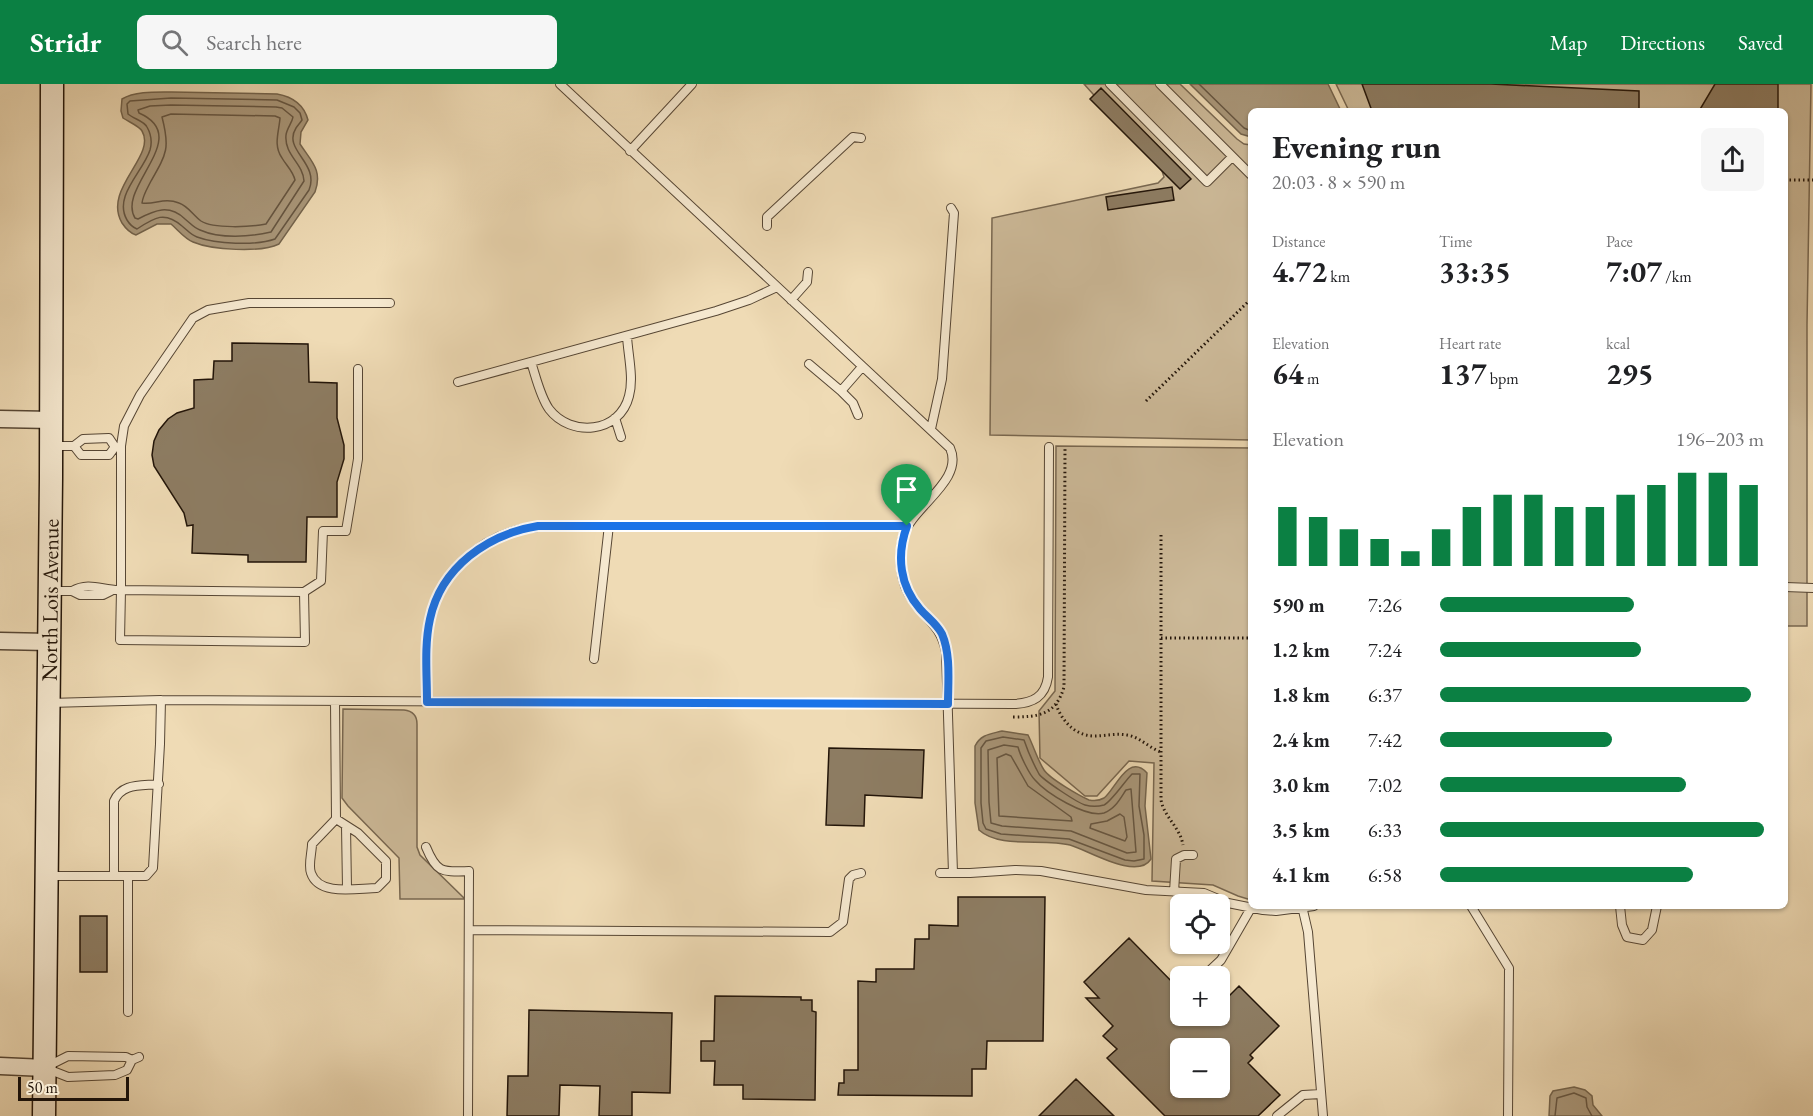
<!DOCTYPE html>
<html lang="en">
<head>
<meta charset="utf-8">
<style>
  :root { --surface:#fff; --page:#f6f6f6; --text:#202124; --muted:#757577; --accent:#0b8043 }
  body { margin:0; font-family:"EB Garamond",serif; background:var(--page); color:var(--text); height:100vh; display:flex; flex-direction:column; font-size:22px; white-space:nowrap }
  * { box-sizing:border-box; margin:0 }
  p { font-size:20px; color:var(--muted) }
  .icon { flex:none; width:33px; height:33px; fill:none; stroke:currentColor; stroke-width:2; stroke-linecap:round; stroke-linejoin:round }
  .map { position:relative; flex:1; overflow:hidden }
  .side { position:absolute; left:1248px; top:24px; width:540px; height:801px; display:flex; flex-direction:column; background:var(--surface); border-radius:9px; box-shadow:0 2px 4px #0004 }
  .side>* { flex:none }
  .tools { position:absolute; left:1170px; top:810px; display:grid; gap:12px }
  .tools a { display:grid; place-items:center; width:60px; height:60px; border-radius:9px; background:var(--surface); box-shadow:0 2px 4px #0004; font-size:30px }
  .scale { position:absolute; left:18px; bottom:15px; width:111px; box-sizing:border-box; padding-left:6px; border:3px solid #231509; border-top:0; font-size:16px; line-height:21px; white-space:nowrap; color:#231509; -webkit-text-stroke:4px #f5e8cf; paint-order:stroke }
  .pin { position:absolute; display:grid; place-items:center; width:51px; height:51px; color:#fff; margin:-62px -26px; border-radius:50% 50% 50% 0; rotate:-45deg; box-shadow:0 0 6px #0007 }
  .pin .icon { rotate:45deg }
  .round { display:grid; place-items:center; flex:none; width:63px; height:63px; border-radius:9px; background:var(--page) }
  .overview { display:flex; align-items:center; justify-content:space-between; height:102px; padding:0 24px }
  h1 { font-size:33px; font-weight:700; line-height:45px }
  .figures { display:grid; grid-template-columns:repeat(3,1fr); gap:9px; height:102px; padding:6px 24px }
  .figures div { display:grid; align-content:center }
  .figures b { font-size:30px; font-weight:700 }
  .figures small { font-size:16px; font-weight:400 }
  .figures p { font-size:16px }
  .chart { height:168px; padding:12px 24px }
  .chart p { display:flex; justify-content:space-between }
  .chart svg { width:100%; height:108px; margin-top:6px; stroke:var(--accent); stroke-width:6 }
  ul { padding:0 24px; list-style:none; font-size:20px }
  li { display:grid; grid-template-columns:96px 72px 1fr; align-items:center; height:45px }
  li i { height:15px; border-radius:8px; background:var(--accent) }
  header { display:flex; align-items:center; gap:36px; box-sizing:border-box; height:84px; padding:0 30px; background:var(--accent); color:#fff }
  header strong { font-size:28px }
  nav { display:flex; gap:33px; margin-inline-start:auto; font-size:21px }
  .search { width:420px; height:54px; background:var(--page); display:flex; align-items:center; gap:15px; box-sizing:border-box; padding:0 21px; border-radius:9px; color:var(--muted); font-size:22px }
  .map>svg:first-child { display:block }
  .green { fill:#ccb998; stroke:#786750; stroke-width:1.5 }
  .water { fill:#aa987b; stroke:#74644d; stroke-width:1.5 }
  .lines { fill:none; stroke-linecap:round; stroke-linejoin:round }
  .shore { stroke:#665642; stroke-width:1.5 }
  .building { fill:#8d7c62; stroke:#231509; stroke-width:1.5; fill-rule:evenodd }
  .lane-casing { stroke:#564634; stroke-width:10 }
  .street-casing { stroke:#564634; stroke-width:19 }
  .secondary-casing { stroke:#231509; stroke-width:25 }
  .path { stroke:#231509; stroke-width:3; stroke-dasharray:1.5 3; stroke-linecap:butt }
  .lane { stroke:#f5e8cf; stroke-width:8 }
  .street { stroke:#f5e8cf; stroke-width:16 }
  .secondary { stroke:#f5e8cf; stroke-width:22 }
  .route-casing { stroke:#fff; stroke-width:12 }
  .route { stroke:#1a73e8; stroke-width:8 }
  .labels { text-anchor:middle; stroke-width:6; stroke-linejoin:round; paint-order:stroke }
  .street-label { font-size:22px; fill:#231509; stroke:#f5e8cf }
</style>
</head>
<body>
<header>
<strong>Stridr</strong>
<div class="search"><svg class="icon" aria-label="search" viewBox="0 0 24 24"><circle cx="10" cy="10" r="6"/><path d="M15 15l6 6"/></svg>Search here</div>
<nav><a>Map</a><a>Directions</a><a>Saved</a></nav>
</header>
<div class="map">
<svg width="1813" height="1032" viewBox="0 0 1813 1032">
  <rect width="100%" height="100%" fill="#efdbb5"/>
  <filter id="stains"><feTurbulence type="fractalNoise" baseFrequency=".00333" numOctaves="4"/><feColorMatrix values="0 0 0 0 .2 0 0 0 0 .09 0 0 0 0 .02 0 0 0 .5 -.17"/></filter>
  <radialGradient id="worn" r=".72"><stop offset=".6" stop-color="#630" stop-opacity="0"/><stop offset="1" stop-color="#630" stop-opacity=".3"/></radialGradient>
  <path class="green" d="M1084 0H1180L1237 55 1244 60 1251 61V356L990 351 992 134 1158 99 1164 93 1162 87Z
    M1336 0H1811L1807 241V542H1785V27H1349Z
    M1056 362 1251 364V816L1238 812 1213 801 1152 797 1154 679 1129 677 1097 712H1085L1040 674 1039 627 1055 607Z
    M343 625 404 626C413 627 417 632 417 640V763L420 771 465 815H400L399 774 348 722 342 714Z"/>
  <path class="water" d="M1190 0H1328L1341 27H1251V53L1241 50Z
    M172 8 277 10C294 13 304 21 308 36L301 48 300 60C311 77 323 86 315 108L279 160C260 169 212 166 193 158 185 155 178 146 171 140H157L136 151C130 149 126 145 122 139 102 105 157 72 142 47 139 42 129 38 123 34L121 27 122 15C135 7 156 8 172 8Z
    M1002 647 1028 651C1034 663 1037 675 1044 686 1050 695 1080 712 1089 716 1094 717 1099 717 1104 714 1115 706 1128 668 1147 689L1145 722 1151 775C1137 797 1088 766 1070 761 1043 754 1000 765 979 746L975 719V662C981 650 991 650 1002 647Z
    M1574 1003 1585 1006 1592 1012 1593 1021 1602 1032H1549L1550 1012 1553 1007Z"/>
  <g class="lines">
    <path class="shore" d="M1199 0 1244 44 1251 47
      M171 14 277 16 294 23 300 29 302 36C300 39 298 41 296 44 282 66 320 79 309 106L275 155C255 162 216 160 197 153 191 151 187 146 182 142 165 127 155 133 137 145 132 143 130 141 127 136 113 112 143 88 150 66 152 59 151 50 147 43 144 37 134 35 128 30L127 20 130 17Z
      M171 21 276 23 282 24 293 33C292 39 287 44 286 51 284 71 303 79 304 97L271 148C250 153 220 155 200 146 194 144 190 139 185 135 169 120 155 126 138 135L135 134C116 103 194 53 139 29L138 26 150 22Z
      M171 30 275 32 280 34C279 48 273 61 282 74 286 81 293 87 295 96L266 140C252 143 213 145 201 137 193 131 188 122 179 119 164 113 155 121 142 119 143 111 147 105 151 97 167 69 170 64 162 33Z
      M1003 653 1024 656C1028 668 1033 679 1039 690 1043 696 1078 719 1085 721 1092 723 1097 723 1104 721 1111 718 1125 697 1132 690H1140L1139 722 1144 751V775L1134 777 1125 776 1069 755 1001 750 986 745 983 739 981 719V664L986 657Z
      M1004 661 1018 663C1020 671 1029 690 1035 696 1046 709 1086 734 1104 729 1115 725 1120 715 1126 706L1131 705 1136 768 1127 769 1071 747 1002 742 991 739 989 718 988 666Z
      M1006 670 1011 672 1028 702 1071 733 1072 737 999 732 997 674Z
      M1120 730 1124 733 1127 753 1125 757 1090 744 1091 740 1107 737Z
      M1555 1032 1557 1014 1574 1009 1586 1014 1587 1023 1592 1032"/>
  </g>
  <path class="building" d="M1362 0H1491L1639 7V27H1372Z
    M1715 0H1778V27H1699Z
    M1101 4 1191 95 1180 105 1090 15Z
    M1172 103 1174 116 1108 126 1106 113Z
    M232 259 308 260 309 298 337 299V334L344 361V375L337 398V433H307L306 478H248V471L192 469 193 441 187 442 184 429 154 382 152 371 154 357 159 346 168 335 177 329 194 324V296L213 295 214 277H232Z
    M829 664 924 666 922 714 865 711 864 742 826 741Z
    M958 813H1045L1043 957H987L986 985H972V1012L838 1011 839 999H844V986H858V897L876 898V885H914L915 855H929V841L958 842Z
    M80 832H107V888H80Z
    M1129 854 1180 906V932H1220V921L1239 902 1279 942 1250 971 1253 974 1248 979 1280 1011 1258 1032H1165L1107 974 1117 965 1103 952 1113 942 1086 914H1099L1084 898ZM1180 964H1220V1004H1180Z
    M715 912 801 913V916H812V927L816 928 815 1016 743 1015V1001H714L715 977H701V957H714Z
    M529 926 672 929 670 1009 632 1008V1032H599L600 1002 560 1001 559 1032H507L508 992H528Z
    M1076 995 1114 1032H1039Z"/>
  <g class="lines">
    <defs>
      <path id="lane" d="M560 0 950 364C965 397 911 423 903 453 898 473 900 499 912 515 927 536 941 542 946 568L953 789
        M1110 0 1207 98 1232 73
        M1160 0 1251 91
        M630 67 692 0
        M767 142V133L853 53 861 54
        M791 216 807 198 808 188
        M531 278C536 293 540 312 549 325 571 354 620 349 629 312 634 294 628 271 627 252
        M809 280 841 307
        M458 298 716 227 749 216 777 203
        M858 331 853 319 841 307 862 283
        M615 334 621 353
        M931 345 942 295 954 129 951 124
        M52 362H74L83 355 109 354 115 363
        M74 362 81 371H109L115 363
        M1785 503 1813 504
        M50 507H72L80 511H103L111 507
        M72 507C90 497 103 507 121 506L120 556 305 558 304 508 121 506V362L124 342 140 311 193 234 208 226 249 219H390
        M304 508 321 497 323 447H346L358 375V285
        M594 575 609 441
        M335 617 336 735 358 749 386 777V795L377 804C358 804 319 813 311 789 308 781 312 768 312 760L336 735
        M427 618C427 590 424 561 430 534 440 490 478 455 522 445 537 442 552 442 568 442H907
        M49 619 161 616 1014 620C1033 619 1045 613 1048 593L1049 363
        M346 742 347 804
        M426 763C437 790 443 788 469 787L468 1032
        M940 789H970L1015 786 1041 787 1146 806 1204 809 1228 819 1263 826 1276 827 1314 822
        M47 792H146L153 784 160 660 161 616
        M114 792V717C122 699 140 702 159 700
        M128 792V928
        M1174 808 1176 775 1184 771H1193
        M1302 822 1308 848 1323 1032
        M1471 822 1509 884 1508 1032
        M1620 822 1622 841 1627 853 1643 856 1652 846 1657 822
        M470 846 830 848 843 838 849 795 853 791 861 789
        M1204 892 1221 876 1251 824
        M46 983 68 972 126 973 132 976
        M45 984 68 993 115 991 127 986 132 976 139 973
        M1277 1032 1303 1011 1321 1010"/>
      <path id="street" d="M0 335 52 336
        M0 557 49 558
        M0 982 45 984"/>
      <g id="secondary">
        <path id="s1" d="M44 1032 51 394 52 0"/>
      </g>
    </defs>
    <use href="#lane" class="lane-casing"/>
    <use href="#street" class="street-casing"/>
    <use href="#secondary" class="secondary-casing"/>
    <path class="path" d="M1785 96H1813
      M1146 317 1251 215
      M1161 451V716C1164 733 1180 743 1183 761
      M1161 554H1251
      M1056 620C1061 636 1075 652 1094 652 1105 652 1116 649 1127 651 1140 653 1149 664 1161 668
      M1013 633C1038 633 1056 631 1064 603L1065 365"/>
    <use href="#lane" class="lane"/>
    <use href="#street" class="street"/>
    <use href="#secondary" class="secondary"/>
  </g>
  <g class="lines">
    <defs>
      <path id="route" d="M538 442H907C896 472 900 502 920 525 928 534 937 540 942 550 951 571 948 598 948 620L427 618C427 590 424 562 430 535 441 483 488 450 538 442Z"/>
    </defs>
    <use href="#route" class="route-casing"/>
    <use href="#route" class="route"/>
  </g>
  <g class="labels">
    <g class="street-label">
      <text dy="8" stroke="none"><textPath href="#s1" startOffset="516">North Lois Avenue</textPath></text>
    </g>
  </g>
  <rect width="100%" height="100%" filter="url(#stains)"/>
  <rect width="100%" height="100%" fill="url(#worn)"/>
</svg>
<div class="tools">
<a><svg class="icon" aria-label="locate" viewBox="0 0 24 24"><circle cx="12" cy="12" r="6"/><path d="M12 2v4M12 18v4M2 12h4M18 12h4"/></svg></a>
<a>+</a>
<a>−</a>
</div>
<div class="scale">50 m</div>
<div class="pin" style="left:907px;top:442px;background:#1e9e55"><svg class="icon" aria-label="arrive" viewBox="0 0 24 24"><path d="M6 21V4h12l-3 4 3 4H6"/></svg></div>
<section class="side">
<div class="overview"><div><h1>Evening run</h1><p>20:03 · 8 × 590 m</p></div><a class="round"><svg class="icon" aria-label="share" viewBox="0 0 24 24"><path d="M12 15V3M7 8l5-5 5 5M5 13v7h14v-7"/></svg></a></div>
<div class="figures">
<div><p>Distance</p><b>4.72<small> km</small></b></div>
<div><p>Time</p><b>33:35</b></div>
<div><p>Pace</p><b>7:07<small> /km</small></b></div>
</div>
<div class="figures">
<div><p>Elevation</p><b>64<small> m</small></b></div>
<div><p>Heart rate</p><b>137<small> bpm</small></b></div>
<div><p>kcal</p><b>295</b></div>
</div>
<div class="chart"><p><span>Elevation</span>196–203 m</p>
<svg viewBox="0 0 160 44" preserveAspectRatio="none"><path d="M5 44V20M15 44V24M25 44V29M35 44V33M45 44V38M55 44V29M65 44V20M75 44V15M85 44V15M95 44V20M105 44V20M115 44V15M125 44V11M135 44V6M145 44V6M155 44V11"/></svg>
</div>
<ul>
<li><b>590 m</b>7:26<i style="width:60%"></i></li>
<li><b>1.2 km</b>7:24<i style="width:62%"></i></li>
<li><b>1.8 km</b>6:37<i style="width:96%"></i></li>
<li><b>2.4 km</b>7:42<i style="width:53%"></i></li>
<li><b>3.0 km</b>7:02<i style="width:76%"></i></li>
<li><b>3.5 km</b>6:33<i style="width:100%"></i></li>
<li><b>4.1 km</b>6:58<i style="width:78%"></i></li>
</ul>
</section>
</div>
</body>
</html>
